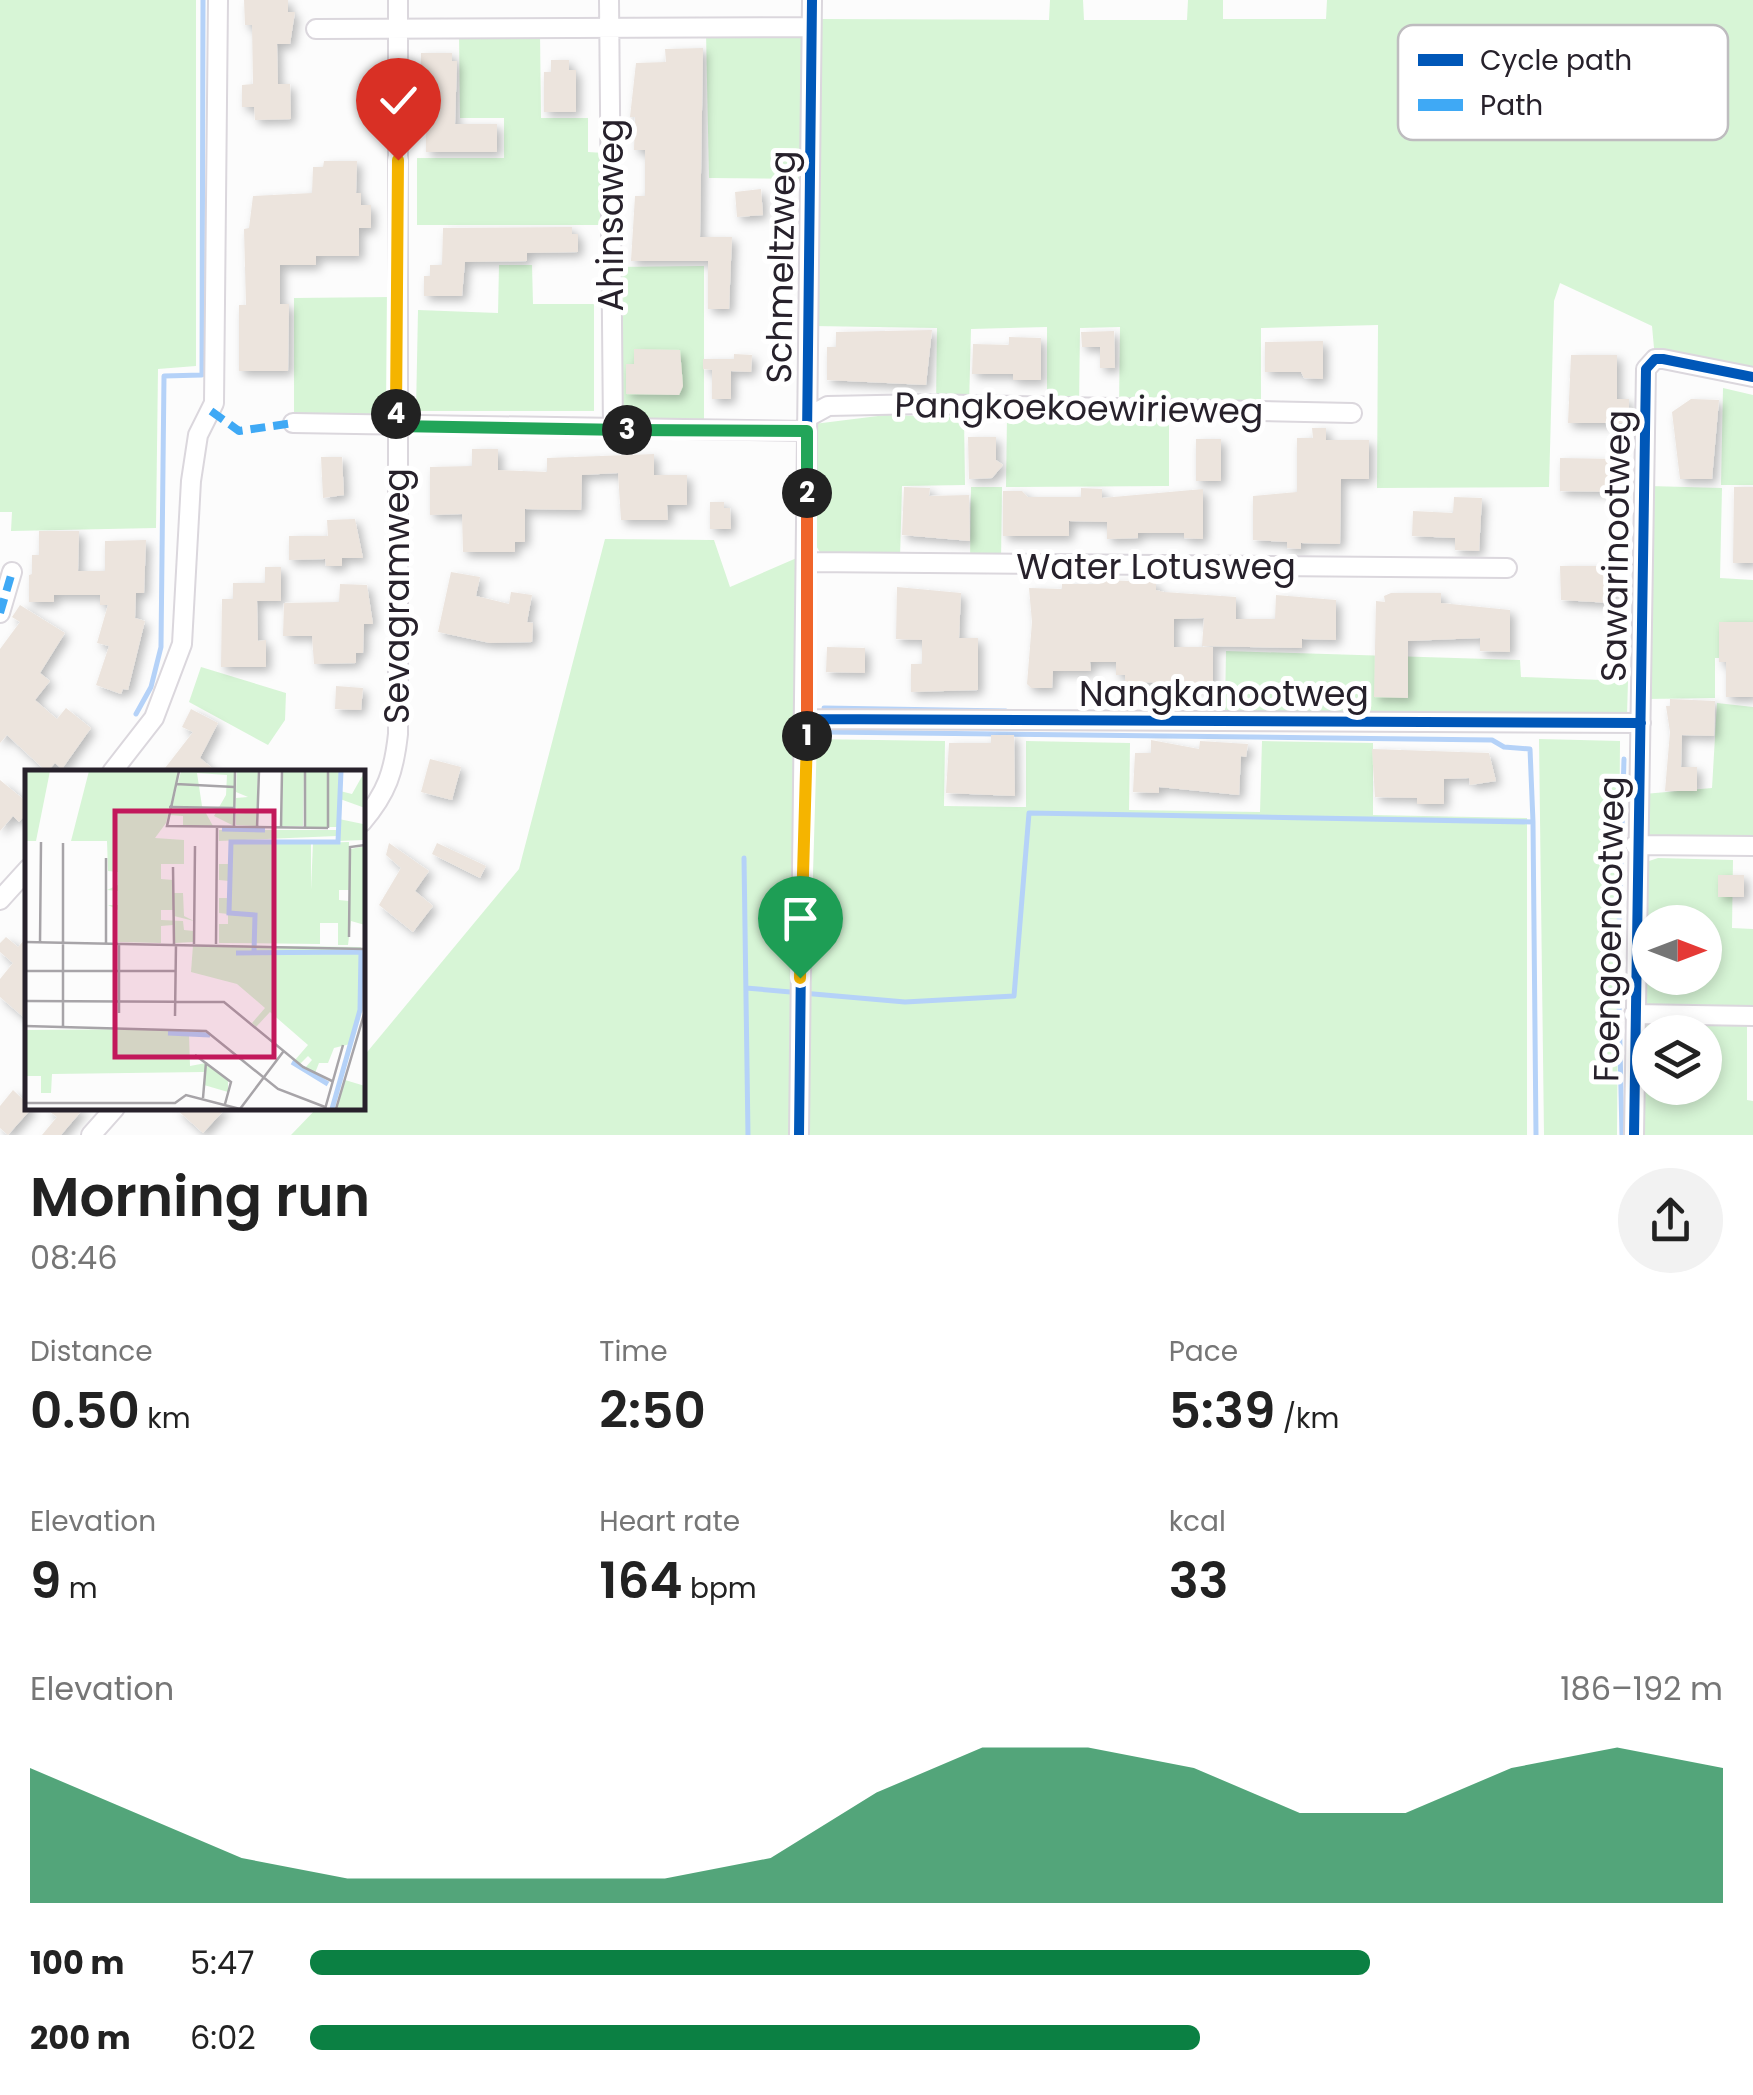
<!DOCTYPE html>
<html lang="en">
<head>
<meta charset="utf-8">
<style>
  :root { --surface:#fff; --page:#f2f2f2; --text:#222; --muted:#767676; --accent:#0b8043 }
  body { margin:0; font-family:Poppins,sans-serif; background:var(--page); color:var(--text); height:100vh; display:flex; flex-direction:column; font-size:38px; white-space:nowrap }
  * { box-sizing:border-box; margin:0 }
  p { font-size:32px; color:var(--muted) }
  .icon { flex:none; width:55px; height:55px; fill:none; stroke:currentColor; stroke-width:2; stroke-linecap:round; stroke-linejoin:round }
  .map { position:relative; height:1135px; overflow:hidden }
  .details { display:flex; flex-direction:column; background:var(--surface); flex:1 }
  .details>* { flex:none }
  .needle { width:65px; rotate:90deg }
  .fabs { position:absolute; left:1632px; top:905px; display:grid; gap:20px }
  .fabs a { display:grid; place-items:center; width:90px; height:90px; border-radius:50%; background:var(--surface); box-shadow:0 5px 15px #0003; font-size:50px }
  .pin { position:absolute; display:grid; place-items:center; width:85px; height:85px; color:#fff; margin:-102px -42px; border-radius:50% 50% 50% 0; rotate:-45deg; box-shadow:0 0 10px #0007 }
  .pin .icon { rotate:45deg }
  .km { position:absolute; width:50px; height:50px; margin:-25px; border-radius:50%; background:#222; color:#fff; font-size:28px; line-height:50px; text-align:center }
  .round { display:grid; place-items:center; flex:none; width:105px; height:105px; border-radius:52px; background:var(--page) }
  .headline { display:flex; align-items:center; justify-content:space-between; height:170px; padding:0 30px }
  h1 { font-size:55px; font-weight:600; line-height:75px }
  .figures { display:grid; grid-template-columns:repeat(3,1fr); gap:15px; height:170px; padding:10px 30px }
  .figures div { display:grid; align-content:center }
  .figures b { font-size:50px; font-weight:600 }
  .figures small { font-size:28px; font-weight:400 }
  .figures p { font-size:28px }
  .chart { height:280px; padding:20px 30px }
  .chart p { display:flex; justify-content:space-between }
  .chart svg { width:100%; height:180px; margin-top:10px; fill:var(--accent); opacity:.7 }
  ul { padding:0 30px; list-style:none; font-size:32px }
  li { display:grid; grid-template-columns:160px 120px 1fr; align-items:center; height:75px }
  li i { height:25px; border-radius:12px; background:var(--accent) }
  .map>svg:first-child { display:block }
  .green { fill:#d7f5d6; fill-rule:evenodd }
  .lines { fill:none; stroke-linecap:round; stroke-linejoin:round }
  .stream { stroke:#b5d2f8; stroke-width:5 }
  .building { fill:#ece4dd; filter:url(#shadow) }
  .minor-casing { stroke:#dbd7dd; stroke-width:22 }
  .minor { stroke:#fff; stroke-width:18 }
  .quiet { stroke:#3fa9f5; stroke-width:8; stroke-dasharray:15 8; stroke-linecap:butt }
  .cycleway-casing { stroke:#fff; stroke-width:16 }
  .cycleway { stroke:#0057b8; stroke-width:10 }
  .split-1-casing { stroke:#fff; stroke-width:20 }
  .split-2-casing { stroke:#fff; stroke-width:20 }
  .split-3-casing { stroke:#fff; stroke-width:20 }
  .split-4-casing { stroke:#fff; stroke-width:20 }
  .split-5-casing { stroke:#fff; stroke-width:20 }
  .split-1 { stroke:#f5b400; stroke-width:12 }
  .split-2 { stroke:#f0652b; stroke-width:12 }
  .split-3 { stroke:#22a559; stroke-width:12 }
  .split-4 { stroke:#22a559; stroke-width:12 }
  .split-5 { stroke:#f5b400; stroke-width:12 }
  .labels { text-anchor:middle; stroke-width:10; stroke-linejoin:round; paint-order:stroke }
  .street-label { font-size:35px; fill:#27212b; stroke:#fff }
  .inset-river { fill:none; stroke:#b5d2f8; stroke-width:5 }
  .inset-road { fill:none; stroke:#a7a4a8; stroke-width:2.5 }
  .view { fill:#c2185b; fill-opacity:0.15; stroke:#c2185b; stroke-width:5 }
  .inset-edge { fill:none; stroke:#27212b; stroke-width:5 }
  .key { fill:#fff; stroke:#bebcbf; stroke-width:2.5 }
  .key-label { font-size:28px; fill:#27212b }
</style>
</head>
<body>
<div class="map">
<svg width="1753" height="1135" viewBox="0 0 1753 1135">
  <defs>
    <filter id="shadow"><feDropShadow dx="4.5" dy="4.5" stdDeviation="5" flood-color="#0004"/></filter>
  </defs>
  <rect width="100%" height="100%" fill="#fcfcfc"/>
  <path class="green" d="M0 0H196V366L158 369 156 528 11 531 12 512H0Z
    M1050 0H1083L1084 20H1187L1188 0H1223V19H1326L1327 0H1753V383L1665 361 1654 348 1652 326 1560 283 1554 301 1549 487 1377 488 1378 325 1261 328V409H1119L1120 327 1080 328 1079 407 1047 406V327L971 329 969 406H936L937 328 814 326 818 19 1049 20Z
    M540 33 541 118H588V152L604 153 605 225H417V158H504V118H460L459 34Z
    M706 33 799 35 804 41 803 179 709 178Z
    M499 265H532L533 304H594V411H416L418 310 498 313Z
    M704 266V424L621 420 615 267Z
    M391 297 387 415 383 420 294 421V298Z
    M1723 388 1753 395V485H1721Z
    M886 415 964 417 965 485 902 486 900 559 821 554 812 539 814 424Z
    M1007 417 1169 418V486L1006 487Z
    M1649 486 1722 488 1720 578 1753 580V658H1715V698L1646 699Z
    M971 487H1002L1001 561H970Z
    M605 539 714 540 730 587 799 557 792 1135H291L317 1108H362L363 1057 519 869Z
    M1226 651 1520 660 1521 677 1628 681 1627 715 1622 720 1225 711Z
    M201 667 286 693 285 720 268 745 189 702Z
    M1717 703 1753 707V849L1647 845 1644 794 1712 788Z
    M811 739 945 741 944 806 1026 807V741L1130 743 1129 810 1260 812 1262 741 1373 743V815L1527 818V1135H807Z
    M1539 739 1620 741 1617 1135H1544Z
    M1658 858 1733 860 1732 928 1753 929V1011L1646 1006 1641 997 1646 862ZM1650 922H1705V978H1650Z
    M1650 1020 1747 1022V1100L1753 1101V1135H1642L1641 1024ZM1650 1032H1705V1088H1650Z"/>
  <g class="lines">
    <path class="stream" d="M824 708 1006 711
      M136 714 151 687 161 647 164 376 202 375 203 0
      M825 732 1492 740 1504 747 1530 749 1533 822
      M744 858 748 1135
      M746 988 905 1002 1014 996 1029 813 1533 822 1536 1135
      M1622 1135 1618 961 1624 759"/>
  </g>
  <path class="building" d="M244 0H288V12H295L290 44H277L278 84H290L291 119 255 120 254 107H242V85L253 84 252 25H245Z
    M703 48 700 237H732L729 309H708V261H631L635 196H645V150H634L635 117H630L636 63 666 62 665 49Z
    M421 53H452V61H457L455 124H497V152H426V117H412V68H421Z
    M551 60H569V70H576V112H544V72H551Z
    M324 161H357L356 193H361V205H371V228H359V256H316V265H280V304H289L288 371H239V305H246L244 229 249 228 253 196 312 193 313 167H323Z
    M761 189 763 215 737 217 735 192Z
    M572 227V234H578V252L527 253V261L465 262 462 296H424V276H430V265H442L443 228Z
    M932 330 926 385 827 380V347H836V332Z
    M1114 331 1115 368H1100V347H1082L1081 332Z
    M1009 337 1041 338V380H1013V374H972L973 344 1009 345Z
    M1323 341V379L1304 378 1301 372H1265V342Z
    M634 349 680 350 683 386 679 395 626 394V364H634Z
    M734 354 752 355 751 372 731 371V399H712V370L703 369V359H734Z
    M1571 355H1617V399H1629V423H1568Z
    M1691 399 1719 400 1712 479H1680L1672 412Z
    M1312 428H1326V440H1369V479H1341L1340 544 1301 543V549L1287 548V542L1253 540V496L1297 492V438H1313Z
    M968 437H996V460L1003 465 992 478 969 479Z
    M1196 439H1221V481H1196Z
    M472 449H498V470L547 472V458L654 454V475H687V505H667L668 520H621L618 473 582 475 581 510 525 509V542H515V552H463L462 514 430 515V467L472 466Z
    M321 457H342L344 495 323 498Z
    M1560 458 1619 459V492L1560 491Z
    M904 487 930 488 929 496 969 495 970 541 902 535Z
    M1734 487H1753V563H1733Z
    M1081 488 1102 489V498L1203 489V539L1184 538V533H1138V538L1107 539V522L1069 521V536H1003V491H1022L1028 497H1081Z
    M1454 497 1482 498 1479 551 1455 550V538L1412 536 1413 511 1453 513Z
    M710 502H724V508H730L731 529H710Z
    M355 519 363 558H342V566H326L325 559 289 560V536H328L327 520Z
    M39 531H79L78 571H105V541L146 540 144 593H136L135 618 145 621 128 690 123 689 121 694 96 685 109 646 97 643 108 605H100V595H54V602H29V575L32 574V555H39Z
    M1560 566H1611L1618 592H1611V603L1561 600Z
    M265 567H281V601H257L258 641 266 640V667H221L222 599H233V583H265Z
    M451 572 480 577 476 596 509 604 511 592 532 595 527 622 533 623 532 642 490 643 438 632Z
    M1100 580 1156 582V590L1164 592 1236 597V619H1275L1276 595 1336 600V640L1302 639V648L1202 646 1204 618 1174 619V647H1213V689L1195 688V683L1125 682V675H1116V662H1090L1091 671H1053L1052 688H1031L1027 684 1032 622 1029 588 1062 589V584H1100Z
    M340 584 367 585 373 624H364L363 653H356V663L314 664 312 636H283L284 603 339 602Z
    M897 587 961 593 959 638H978V690L911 692V664H922V640L896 639Z
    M1391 593H1441V603L1510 610V652L1480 651V638L1408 641V698L1374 697 1376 601 1385 602 1384 596Z
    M20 605 65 633 40 673 50 681 35 700 57 719 66 708 91 728 62 769 55 763 47 772 7 735 0 743V649L20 622 12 617Z
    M1719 622H1753V697H1726V662H1719Z
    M827 647 865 648V673L826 672Z
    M336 686 363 688 361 710 335 709Z
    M1670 699 1715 701 1714 736 1682 735 1681 767H1697V791H1665L1670 732 1666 706H1670Z
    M191 709 218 723 200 758 217 772H162L193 732 182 727Z
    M991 735H1014L1015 796 946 793 949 743H991Z
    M1151 740 1199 749 1200 741 1248 744 1246 757 1241 756 1239 795 1159 787V793L1133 792 1135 753H1151Z
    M1372 749 1489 753 1496 781 1470 785 1469 778 1444 779V804H1417V798L1375 797Z
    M430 759 461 767 452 800 421 792Z
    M0 780 28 803V812L19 822 13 816 0 831Z
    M389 843 429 871 415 891 433 906 413 932 379 905 401 868 386 855Z
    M437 843 486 866 480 878 432 854Z
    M1718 875H1744V897H1718Z
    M28 936V1021L0 997V979L13 963 0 952V943L6 937 18 947Z
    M13 1090 32 1108 8 1135 0 1128V1106Z
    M45 1108H84L61 1135H42L57 1117Z
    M175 1108H226L203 1133Z"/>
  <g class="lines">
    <defs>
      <path id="minor" d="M609 0 613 430
        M316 29 811 27
        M808 417 828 406 926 404 1352 413
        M293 423 807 431
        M807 562 1507 568
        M0 613 12 572
        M807 719 1641 723
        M112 772 154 718 182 644 191 481 198 435 214 403 218 0
        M362 822C387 793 394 771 398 734V0
        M1635 845 1753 846
        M0 900 28 869
        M1634 1014 1753 1016
        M91 1135 115 1108
        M799 1135 812 0
        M1634 1135 1646 369 1655 359H1663L1753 377"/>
    </defs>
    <use href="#minor" class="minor-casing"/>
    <use href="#minor" class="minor"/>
    <path class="quiet" d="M211 411 239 431 293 423
      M0 613 12 572"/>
    <defs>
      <path id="cycleway" d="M807 719 1641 723
        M799 1135 812 0
        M1634 1135 1646 369 1655 359H1663L1753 377"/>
    </defs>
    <use href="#cycleway" class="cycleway-casing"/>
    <use href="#cycleway" class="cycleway"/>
  </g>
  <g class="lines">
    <defs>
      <path id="split-1" d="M800 978 807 736"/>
      <path id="split-2" d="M807 736V493"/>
      <path id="split-3" d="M627 430 807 431V493"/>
      <path id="split-4" d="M396 414V426L627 430"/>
      <path id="split-5" d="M396 414 398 160"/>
    </defs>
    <use href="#split-1" class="split-1-casing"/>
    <use href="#split-2" class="split-2-casing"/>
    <use href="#split-3" class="split-3-casing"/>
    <use href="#split-4" class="split-4-casing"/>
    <use href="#split-5" class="split-5-casing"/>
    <use href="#split-1" class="split-1"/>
    <use href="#split-2" class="split-2"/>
    <use href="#split-3" class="split-3"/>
    <use href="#split-4" class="split-4"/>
    <use href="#split-5" class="split-5"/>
  </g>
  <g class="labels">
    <g class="street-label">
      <text transform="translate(611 215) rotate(-90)" y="12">Ahinsaweg</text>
      <text transform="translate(781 267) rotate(-89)" y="12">Schmeltzweg</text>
      <text transform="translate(1079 408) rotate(1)" y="12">Pangkoekoewirieweg</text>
      <text transform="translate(1616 546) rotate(-89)" y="12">Sawarinootweg</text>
      <text x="1156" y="579">Water Lotusweg</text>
      <text transform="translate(397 596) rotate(-90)" y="12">Sevagramweg</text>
      <text x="1224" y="706">Nangkanootweg</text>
      <text transform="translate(1609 929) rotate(-89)" y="12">Foengoenootweg</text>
    </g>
  </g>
  <g transform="translate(25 770)">
    <rect width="340" height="340" fill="#fcfcfc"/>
    <path d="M0 1H25L11 71H0ZM64 1H154L141 53 130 68 159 70V94H136V109L148 110V123H158L159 146 169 151 149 146 148 140H136V150L158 151 159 160 169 161 168 172 150 173 148 155 136 156V173L93 172V140L83 135H93V121L82 120 93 115V102L83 101 82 71H46ZM156 1H210L209 56 189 46 201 25 202 5 172 3 177 36 188 56H158V46L145 45ZM212 1H233L231 56 211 55V44L221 43 211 38V28L223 27 211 22ZM258 1H279L278 56H257ZM281 1H315V21L327 24 340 1V38L315 29 314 49 338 54 340 45 338 70 314 71 315 57H281ZM194 60H313L312 66 194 71ZM324 72V120H314V130L324 131 326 79 340 76V155L326 151 323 175H313V153H295V174L194 173V154H203V144L194 143V128H204V111L194 110V94H205V73H286V120L288 73ZM168 175 336 177 335 240 325 274 309 278 303 293H294L290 303 280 298 287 290 283 286 275 294 270 290 283 275 245 242 231 257 227 253 240 238 212 214 166 202ZM142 259 164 265 165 296 181 293 203 310V322L179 315V302L27 304 26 323H16V306H0V260ZM320 310 340 316V339H312Z" fill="#d7f5d6"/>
    <path class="inset-river" d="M197 59 240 60M229 182 230 145 204 143 206 72H313L316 1M211 183 336 182 335 240 307 339M143 263 185 265M267 292 303 314"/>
    <path class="inset-road" d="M154 1 142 56 303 58M303 1V58M151 14 209 17M144 37 209 38M209 58 210 1M232 58 234 1M256 58 257 1M280 58V1M38 73V256M148 97 149 174M324 167 325 77 340 75M0 172 340 179M15 173 16 72M81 173V88M94 173V243M169 174 170 76M191 174 192 57M0 201H151M0 231 199 232 278 297 307 311M150 246 151 174M0 256 181 261 253 319 300 337M170 285 206 312 200 334M178 328 181 292M0 333H150L161 325 215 339 258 282M300 339 318 275M311 339 340 241"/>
    <path class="view" d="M90 41H249V287H90Z"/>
    <rect width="340" height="340" class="inset-edge"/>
  </g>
  <rect x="1398" y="25" width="330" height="115" rx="15" class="key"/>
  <rect x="1418" y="54" width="45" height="12" fill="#0057b8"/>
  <rect x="1418" y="99" width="45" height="12" fill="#3fa9f5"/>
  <g class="key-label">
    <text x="1480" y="70">Cycle path</text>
    <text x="1480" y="115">Path</text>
  </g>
</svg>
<div class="fabs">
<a><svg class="needle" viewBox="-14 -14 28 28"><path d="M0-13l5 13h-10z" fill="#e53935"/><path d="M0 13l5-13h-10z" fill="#767676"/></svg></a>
<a><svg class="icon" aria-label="layers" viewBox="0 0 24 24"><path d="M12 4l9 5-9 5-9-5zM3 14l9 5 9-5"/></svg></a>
</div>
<div class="pin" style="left:800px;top:978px;background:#1e9e55"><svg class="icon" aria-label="arrive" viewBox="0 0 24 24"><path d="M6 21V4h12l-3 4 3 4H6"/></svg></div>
<div class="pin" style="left:398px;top:160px;background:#d93025"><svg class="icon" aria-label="check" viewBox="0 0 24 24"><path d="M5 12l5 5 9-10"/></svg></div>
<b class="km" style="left:807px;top:736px">1</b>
<b class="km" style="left:807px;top:493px">2</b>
<b class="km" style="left:627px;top:430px">3</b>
<b class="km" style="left:396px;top:414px">4</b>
</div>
<section class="details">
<div class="headline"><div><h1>Morning run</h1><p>08:46</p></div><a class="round"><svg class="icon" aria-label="share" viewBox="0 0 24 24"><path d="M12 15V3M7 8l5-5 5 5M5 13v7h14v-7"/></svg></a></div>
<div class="figures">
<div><p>Distance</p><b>0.50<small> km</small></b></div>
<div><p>Time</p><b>2:50</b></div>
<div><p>Pace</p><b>5:39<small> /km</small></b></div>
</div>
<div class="figures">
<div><p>Elevation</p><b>9<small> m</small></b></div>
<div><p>Heart rate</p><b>164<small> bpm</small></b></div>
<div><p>kcal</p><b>33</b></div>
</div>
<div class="chart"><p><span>Elevation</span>186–192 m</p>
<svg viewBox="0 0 160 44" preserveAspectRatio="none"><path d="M0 44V11L10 22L20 33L30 38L40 38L50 38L60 38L70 33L80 17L90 6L100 6L110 11L120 22L130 22L140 11L150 6L160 11V44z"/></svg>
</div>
<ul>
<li><b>100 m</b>5:47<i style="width:75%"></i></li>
<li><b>200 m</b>6:02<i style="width:63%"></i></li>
</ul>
</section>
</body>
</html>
